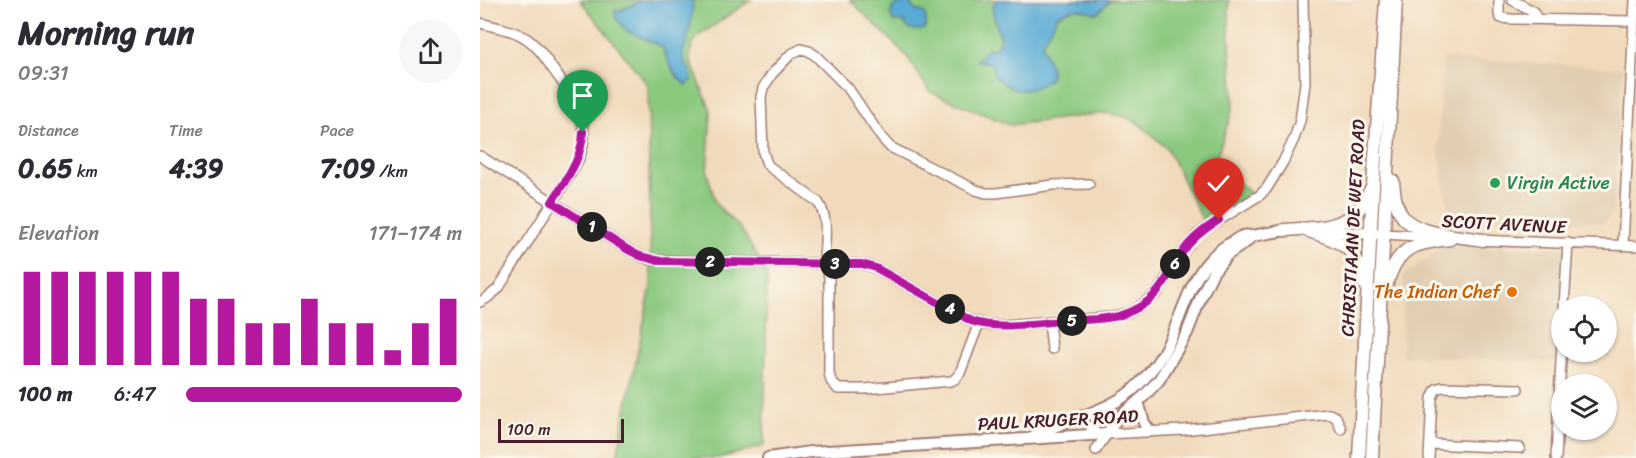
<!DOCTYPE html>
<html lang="en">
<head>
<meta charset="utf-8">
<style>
  :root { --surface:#fff; --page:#f7f7f7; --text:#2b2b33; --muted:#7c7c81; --accent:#b5179e }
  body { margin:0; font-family:Sriracha,sans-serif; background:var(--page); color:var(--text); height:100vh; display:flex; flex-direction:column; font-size:22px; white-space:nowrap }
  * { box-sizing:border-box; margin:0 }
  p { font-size:20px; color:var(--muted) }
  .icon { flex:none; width:33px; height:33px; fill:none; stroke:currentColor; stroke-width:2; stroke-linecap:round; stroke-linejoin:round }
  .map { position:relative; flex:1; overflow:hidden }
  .drawer { display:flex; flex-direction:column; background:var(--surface); width:480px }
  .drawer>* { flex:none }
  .buttons { position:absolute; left:1071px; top:296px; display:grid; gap:12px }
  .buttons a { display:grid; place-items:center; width:66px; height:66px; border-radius:50%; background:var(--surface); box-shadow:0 2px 4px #0004; font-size:30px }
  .scale { position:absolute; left:18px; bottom:15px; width:126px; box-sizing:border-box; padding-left:6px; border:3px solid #4a1f2b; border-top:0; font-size:16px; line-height:21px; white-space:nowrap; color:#4a1f2b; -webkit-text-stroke:4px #fbf7ec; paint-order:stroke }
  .pin { position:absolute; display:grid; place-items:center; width:51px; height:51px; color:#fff; margin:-62px -26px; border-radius:50% 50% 50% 0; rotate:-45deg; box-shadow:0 0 6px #0007 }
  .pin .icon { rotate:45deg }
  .km { position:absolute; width:30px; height:30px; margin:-15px; border-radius:50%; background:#222; color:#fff; font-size:16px; line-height:30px; text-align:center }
  .round { display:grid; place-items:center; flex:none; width:63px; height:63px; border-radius:32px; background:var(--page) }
  .head { display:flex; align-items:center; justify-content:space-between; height:102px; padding:0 18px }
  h1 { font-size:33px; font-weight:700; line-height:45px }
  .metrics { display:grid; grid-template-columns:repeat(3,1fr); gap:9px; height:102px; padding:6px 18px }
  .metrics div { display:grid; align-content:center }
  .metrics b { font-size:26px; font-weight:700 }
  .metrics small { font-size:16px; font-weight:400 }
  .metrics p { font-size:16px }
  .chart { height:168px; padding:12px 18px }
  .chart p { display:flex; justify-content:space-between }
  .chart svg { width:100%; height:108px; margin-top:6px; stroke:var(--accent); stroke-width:6 }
  ul { padding:0 18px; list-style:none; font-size:20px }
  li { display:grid; grid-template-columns:96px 72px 1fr; align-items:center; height:45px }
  li i { height:15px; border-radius:8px; background:var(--accent) }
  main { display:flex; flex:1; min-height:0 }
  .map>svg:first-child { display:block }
  .built { fill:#e1cdb1 }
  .green { fill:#8bc97f; stroke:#6a7455; stroke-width:1.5 }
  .water { fill:#58abd4; stroke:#516580; stroke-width:1.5 }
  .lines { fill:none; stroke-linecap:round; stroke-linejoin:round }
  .minor-casing { stroke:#9e7c73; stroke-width:12 }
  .tertiary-casing { stroke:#9e7c73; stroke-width:14 }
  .secondary-casing { stroke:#9e7c73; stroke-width:15 }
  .minor { stroke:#fff; stroke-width:9 }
  .tertiary { stroke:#fff; stroke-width:10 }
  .secondary { stroke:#fff; stroke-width:12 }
  .route-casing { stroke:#fff; stroke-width:12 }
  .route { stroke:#b5179e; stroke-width:8 }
  .leisure-dot { fill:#2e9e5b; stroke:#fbf7ec; stroke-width:2 }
  .food-dot { fill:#e8710a; stroke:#fbf7ec; stroke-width:2 }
  .labels { text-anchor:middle; stroke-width:6; stroke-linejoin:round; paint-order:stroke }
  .leisure-label { font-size:18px; fill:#27864d; stroke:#fbf7ec; text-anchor:start }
  .street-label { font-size:18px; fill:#4a1f2b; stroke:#fbf7ec }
  .food-label { font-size:18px; fill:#c56008; stroke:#fbf7ec; text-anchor:end }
</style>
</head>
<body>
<main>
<section class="drawer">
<div class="head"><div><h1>Morning run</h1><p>09:31</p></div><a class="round"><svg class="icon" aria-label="share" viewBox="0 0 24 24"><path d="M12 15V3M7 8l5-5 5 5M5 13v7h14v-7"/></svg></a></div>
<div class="metrics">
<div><p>Distance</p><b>0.65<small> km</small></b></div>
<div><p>Time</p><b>4:39</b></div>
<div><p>Pace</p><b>7:09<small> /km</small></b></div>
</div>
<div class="chart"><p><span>Elevation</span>171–174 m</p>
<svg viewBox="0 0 160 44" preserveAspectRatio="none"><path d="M5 44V6M15 44V6M25 44V6M35 44V6M45 44V6M55 44V6M65 44V17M75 44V17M85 44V27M95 44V27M105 44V17M115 44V27M125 44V27M135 44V38M145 44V27M155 44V17"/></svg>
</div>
<ul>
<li><b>100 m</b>6:47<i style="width:100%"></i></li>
</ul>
</section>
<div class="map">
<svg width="1156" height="458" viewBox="0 0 1156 458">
  <rect width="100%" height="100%" fill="#fbf7ec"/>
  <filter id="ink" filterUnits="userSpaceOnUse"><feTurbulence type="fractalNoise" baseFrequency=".0167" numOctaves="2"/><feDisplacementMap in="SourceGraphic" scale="12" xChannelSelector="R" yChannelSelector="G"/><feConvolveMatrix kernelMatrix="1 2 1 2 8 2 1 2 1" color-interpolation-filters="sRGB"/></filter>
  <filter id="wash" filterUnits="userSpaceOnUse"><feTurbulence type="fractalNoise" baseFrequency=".008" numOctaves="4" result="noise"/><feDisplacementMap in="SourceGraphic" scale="24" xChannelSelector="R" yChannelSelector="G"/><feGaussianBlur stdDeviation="1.35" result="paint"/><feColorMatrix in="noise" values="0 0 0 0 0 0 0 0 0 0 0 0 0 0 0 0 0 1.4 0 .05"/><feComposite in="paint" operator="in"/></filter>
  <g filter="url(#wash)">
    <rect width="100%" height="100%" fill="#f1dabb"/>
    <path class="built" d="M963 58 1143 68 1133 212 1123 223 970 216 958 149Z
      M964 247 1085 248 1077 362 922 356 924 275Z"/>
    <path class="green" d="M100 0H271L217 37C212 44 209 50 210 59L231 111 227 172 236 204 261 229 287 274 284 446 239 458H137L144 420 171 287 168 85Z
      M370 0H749V31L754 105 735 162 773 195 722 219 687 148 658 123 645 117 626 113 530 125 450 92 426 55Z"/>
    <path class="water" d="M163 0H211L213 2C213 15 210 28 207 41 206 45 203 51 203 55 203 66 219 76 207 85 192 75 189 62 182 47L147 31 135 17V11C144 11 154 3 163 0Z
      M516 0H630L618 13C612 13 609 11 604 10 593 7 584 12 576 17 574 27 566 34 562 44L571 69V77C560 88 540 96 526 85 522 83 518 79 514 76L513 64 496 60 502 55 507 48 509 49 516 47 520 39V33L517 29 512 9Z
      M429 3 435 10 444 12C446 17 448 24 444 29 435 31 428 31 424 22H413L411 15 412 8 416 5Z"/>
  </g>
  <g filter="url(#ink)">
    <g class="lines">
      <defs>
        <path id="minor" d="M1019 0V14L1021 18 1031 19 1153 21
          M1032 0 1053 11 1057 19
          M0 23C14 27 32 29 44 37 56 44 64 56 72 68 94 98 116 126 96 165L18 289 7 298 0 302
          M0 156 150 251 160 256 172 260 370 264H382L396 268 491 321 507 325H524L631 317 650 312 659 307 677 293 702 253 716 236 725 229 780 195 787 188 803 162 814 139 820 121 825 83 823 0
          M904 234 956 237
          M996 240 1156 246
          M1143 245 1155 0
          M344 263C344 244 350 219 338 202L290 167 287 164 283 152 281 97 283 88 292 74 311 54 321 49 329 51 336 56 368 88 401 137 410 147 496 190 506 193H516L573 185 609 184
          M344 263 347 269 349 277V373L351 381 358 389H385L471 381 475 379 480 373 499 323
          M1084 306 1088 243
          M569 322 572 349
          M950 444 1040 448
          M616 450 627 434 703 430 849 414 856 417 861 429
          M949 458 952 398 956 389 962 387 1038 389
          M1076 458 1082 341"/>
        <path id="tertiary" d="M837 231 904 234
          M658 401 664 423 670 431
          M610 435 621 409
          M554 436C589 417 632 413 660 383 672 371 682 357 689 342 706 306 711 269 747 245 752 243 758 237 763 236 766 235 769 236 772 236 786 234 799 230 813 230
          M288 458 331 452 627 434 636 420 664 396 679 380 707 333 721 297 733 272 747 255 766 242 772 236"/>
        <path id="secondary" d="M913 181C914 193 915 206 923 217 937 235 981 236 1003 240
          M804 230C829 228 861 230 879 209 884 203 887 196 891 189
          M826 230C858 241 878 245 883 283
          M906 286C918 246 932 244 970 239
          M879 458 893 186 906 0
          M892 458 916 0"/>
      </defs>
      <use href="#minor" class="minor-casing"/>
      <use href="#tertiary" class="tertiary-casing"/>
      <use href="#secondary" class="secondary-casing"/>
      <use href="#minor" class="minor"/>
      <use href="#tertiary" class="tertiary"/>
      <use href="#secondary" class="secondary"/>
    </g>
  </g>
  <g class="lines" filter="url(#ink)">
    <defs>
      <path id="route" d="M103 132C102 160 86 179 72 202L150 251 160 256 180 261 369 264H382L396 268 491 321C515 330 556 323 583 321 601 320 620 320 638 316 652 312 667 304 677 292 687 281 693 266 702 253 711 239 724 229 739 220"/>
    </defs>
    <use href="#route" class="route-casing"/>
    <use href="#route" class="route"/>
  </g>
  <circle class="leisure-dot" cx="1015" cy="183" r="6"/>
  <circle class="food-dot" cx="1032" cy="292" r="6"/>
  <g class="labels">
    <g class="leisure-label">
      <text x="1027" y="189">Virgin Active</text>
    </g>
    <g class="street-label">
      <text transform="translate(1024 224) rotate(3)" y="6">SCOTT AVENUE</text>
      <text transform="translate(873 228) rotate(-87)" y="6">CHRISTIAAN DE WET ROAD</text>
      <text transform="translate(578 420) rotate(-3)" y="6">PAUL KRUGER ROAD</text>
    </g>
    <g class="food-label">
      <text x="1020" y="298">The Indian Chef</text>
    </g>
  </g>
</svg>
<div class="buttons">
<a><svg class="icon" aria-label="locate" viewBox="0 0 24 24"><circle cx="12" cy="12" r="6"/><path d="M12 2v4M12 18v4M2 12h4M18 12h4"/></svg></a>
<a><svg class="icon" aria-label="layers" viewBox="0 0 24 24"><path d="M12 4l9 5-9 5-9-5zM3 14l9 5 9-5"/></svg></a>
</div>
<div class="scale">100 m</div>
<div class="pin" style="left:103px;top:132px;background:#1e9e55"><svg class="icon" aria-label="arrive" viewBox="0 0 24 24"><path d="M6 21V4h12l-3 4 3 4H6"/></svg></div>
<div class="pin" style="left:739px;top:220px;background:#d93025"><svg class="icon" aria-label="check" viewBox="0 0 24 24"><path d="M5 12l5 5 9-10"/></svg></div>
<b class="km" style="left:112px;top:227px">1</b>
<b class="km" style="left:230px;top:262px">2</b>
<b class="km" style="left:355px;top:264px">3</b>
<b class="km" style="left:470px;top:309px">4</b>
<b class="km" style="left:592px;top:321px">5</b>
<b class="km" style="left:695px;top:264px">6</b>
</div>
</main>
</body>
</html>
